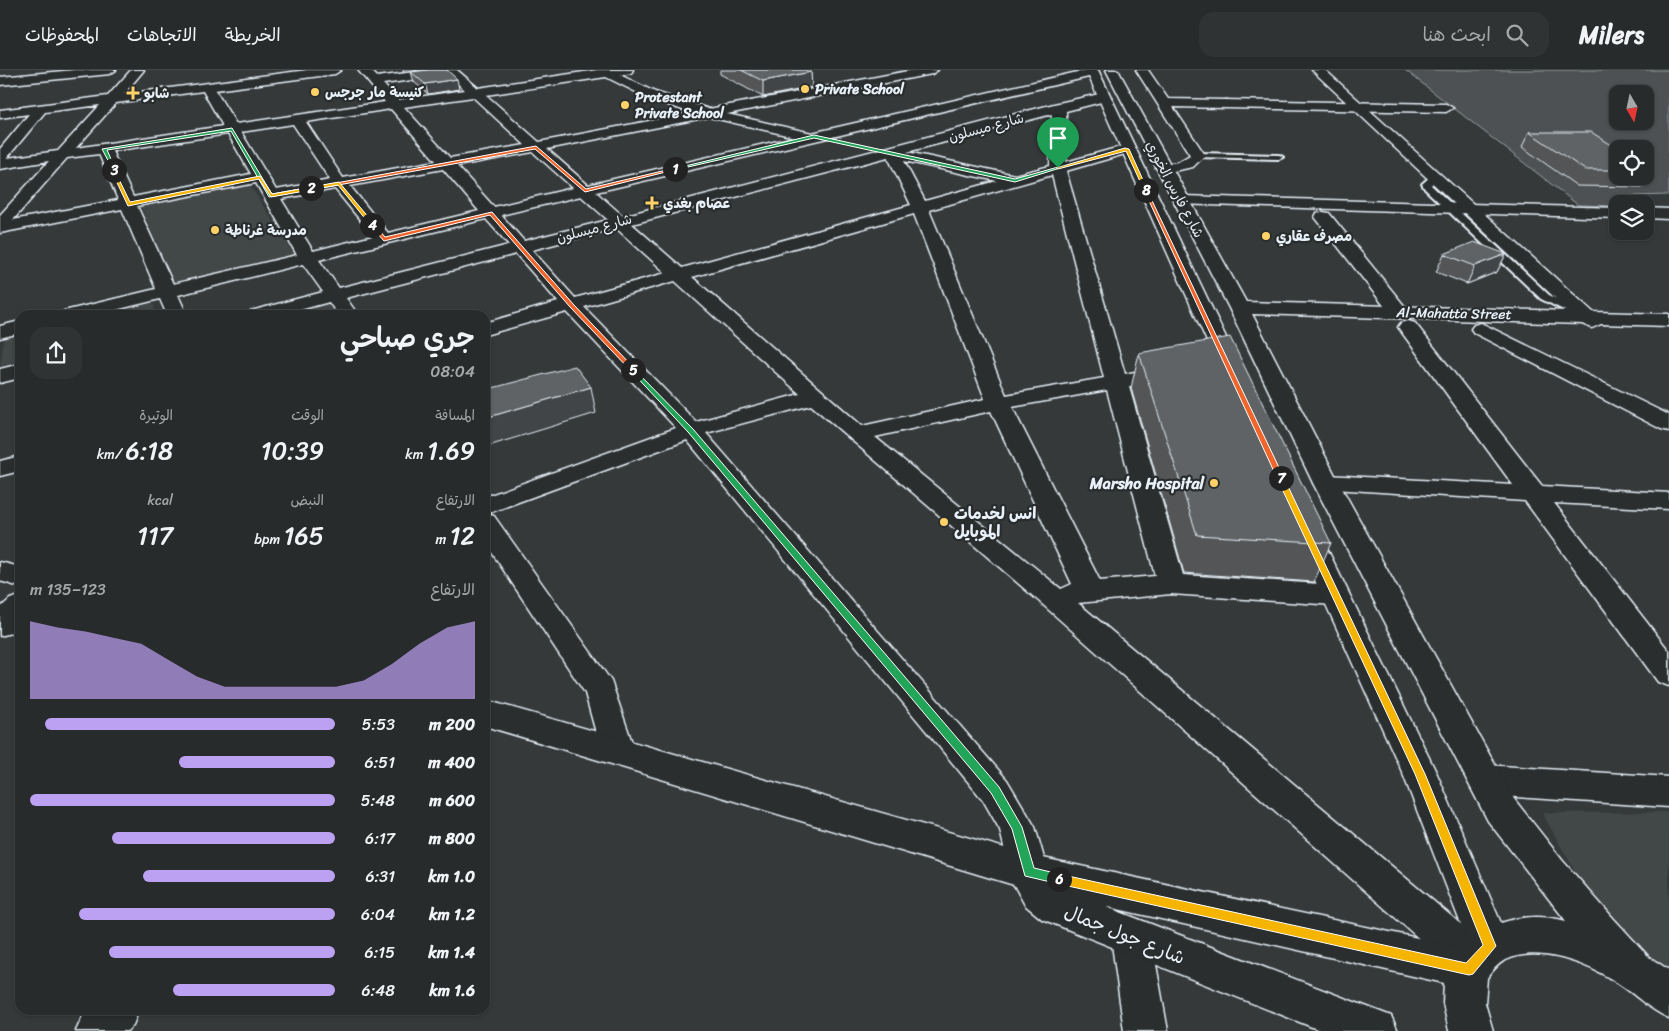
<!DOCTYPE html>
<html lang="ar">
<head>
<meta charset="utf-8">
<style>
  :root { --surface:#282b2c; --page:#303334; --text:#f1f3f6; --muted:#a5a7a9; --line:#444748; --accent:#bca0f2 }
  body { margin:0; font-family:Sriracha,"Playpen Sans Arabic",sans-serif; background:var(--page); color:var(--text); direction:rtl; height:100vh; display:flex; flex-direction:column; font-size:19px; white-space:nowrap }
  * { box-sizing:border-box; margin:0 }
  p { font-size:16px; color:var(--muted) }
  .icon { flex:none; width:28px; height:28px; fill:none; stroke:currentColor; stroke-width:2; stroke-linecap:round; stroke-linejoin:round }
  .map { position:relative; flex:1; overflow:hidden; direction:ltr }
  .sheet { position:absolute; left:15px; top:240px; width:475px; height:705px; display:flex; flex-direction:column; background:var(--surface); border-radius:15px; box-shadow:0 1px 4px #0004,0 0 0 1px var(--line); direction:rtl }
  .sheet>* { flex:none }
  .needle { width:32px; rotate:171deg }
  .fabs { position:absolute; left:1609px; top:15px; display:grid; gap:10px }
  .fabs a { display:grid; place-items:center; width:45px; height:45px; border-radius:10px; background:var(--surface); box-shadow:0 1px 4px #0004,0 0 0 1px var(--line); font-size:25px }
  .pin { position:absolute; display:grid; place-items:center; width:42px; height:42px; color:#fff; margin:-51px -21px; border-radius:50% 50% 50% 0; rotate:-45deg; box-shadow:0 0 5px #0007 }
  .pin .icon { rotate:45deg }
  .km { position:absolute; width:25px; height:25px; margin:-12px; border-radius:50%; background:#222; color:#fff; font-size:14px; line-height:25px; text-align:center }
  .round { display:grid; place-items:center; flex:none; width:52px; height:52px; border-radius:15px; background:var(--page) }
  .summary { display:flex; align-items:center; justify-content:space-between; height:85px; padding:0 15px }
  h1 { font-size:28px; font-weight:600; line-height:38px }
  .stats { display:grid; grid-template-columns:repeat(3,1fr); gap:8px; height:85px; padding:5px 15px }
  .stats div { display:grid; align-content:center }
  .stats b { font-size:25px; font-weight:600 }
  .stats small { font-size:14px; font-weight:400 }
  .stats p { font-size:14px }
  .chart { height:140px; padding:10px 15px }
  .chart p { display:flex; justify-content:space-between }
  .chart svg { width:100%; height:90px; margin-top:5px; fill:var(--accent); opacity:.7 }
  ul { padding:0 15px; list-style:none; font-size:16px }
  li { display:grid; grid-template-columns:80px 60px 1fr; align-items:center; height:38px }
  li i { height:12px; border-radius:6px; background:var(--accent) }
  header { display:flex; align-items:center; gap:30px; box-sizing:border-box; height:70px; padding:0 25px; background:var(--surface); border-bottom:1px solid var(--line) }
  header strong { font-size:24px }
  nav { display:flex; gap:28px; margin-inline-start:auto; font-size:18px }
  .search { width:350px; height:45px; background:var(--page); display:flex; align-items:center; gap:12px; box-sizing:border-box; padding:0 18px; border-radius:15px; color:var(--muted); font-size:19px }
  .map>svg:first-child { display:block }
  .built { fill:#424647 }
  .green { fill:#4d5152; stroke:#9aa1a5; fill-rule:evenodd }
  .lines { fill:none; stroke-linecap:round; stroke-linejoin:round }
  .lane-casing { stroke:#e8f1f8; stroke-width:4 }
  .street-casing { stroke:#e8f1f8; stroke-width:3 }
  .secondary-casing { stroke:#e8f1f8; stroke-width:3 }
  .lane { fill:#2a2d2e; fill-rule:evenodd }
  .street { fill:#2a2d2e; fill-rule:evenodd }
  .secondary { fill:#2a2d2e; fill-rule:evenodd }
  .wall { fill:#525557; stroke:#e8f1f8 }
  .shaded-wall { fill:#424547; stroke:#e8f1f8 }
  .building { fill:#5f6365; stroke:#e8f1f8 }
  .split-1 { fill:#22a559; stroke:#fff }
  .split-2 { fill:#f0652b; stroke:#fff }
  .split-3 { fill:#22a559; stroke:#fff }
  .split-4 { fill:#f5b400; stroke:#fff }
  .split-5 { fill:#f0652b; stroke:#fff }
  .split-6 { fill:#22a559; stroke:#fff }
  .split-7 { fill:#f5b400; stroke:#fff }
  .split-8 { fill:#f0652b; stroke:#fff }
  .split-9 { fill:#f5b400; stroke:#fff }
  .poi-dot { fill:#ffd166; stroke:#2a2d2e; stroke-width:2 }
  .labels { text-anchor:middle; stroke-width:4.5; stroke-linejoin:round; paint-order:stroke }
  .far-poi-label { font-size:14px; font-weight:bold; fill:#e8f1f8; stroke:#2a2d2e; text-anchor:start }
  .far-street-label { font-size:14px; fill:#e8f1f8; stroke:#2a2d2e }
  .poi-label { font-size:16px; font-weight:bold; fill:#e8f1f8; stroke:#2a2d2e; text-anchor:end }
  .near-street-label { font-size:19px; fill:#e8f1f8; stroke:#2a2d2e }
</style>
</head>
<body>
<header>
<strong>Milers</strong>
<div class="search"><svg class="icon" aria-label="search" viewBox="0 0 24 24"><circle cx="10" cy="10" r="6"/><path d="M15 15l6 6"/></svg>ابحث هنا</div>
<nav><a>الخريطة</a><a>الاتجاهات</a><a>المحفوظات</a></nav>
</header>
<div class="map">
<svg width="1669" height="961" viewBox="0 0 1669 961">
  <rect width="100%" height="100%" fill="#35393a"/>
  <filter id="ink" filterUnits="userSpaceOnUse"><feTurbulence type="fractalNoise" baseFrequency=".02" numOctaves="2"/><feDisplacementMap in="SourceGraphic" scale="10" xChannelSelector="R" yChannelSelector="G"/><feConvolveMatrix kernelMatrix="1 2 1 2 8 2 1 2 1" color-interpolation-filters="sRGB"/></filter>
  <g filter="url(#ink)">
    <path class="built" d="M249 114 296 186 172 214 140 135Z
      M334 226 348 245H258Z
      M153 233 157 245H103Z
      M20 265V292L0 296 4 269Z
      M1669 742V898L1609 861 1542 743Z"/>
    <path class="green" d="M1405 0H1669V125L1632 126V134H1618L1617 136 1578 135ZM1618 24H1645V51H1618ZM1618 79H1645V106H1618Z"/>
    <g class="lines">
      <defs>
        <path id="lane" d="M1198 83 1279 85 1283 87 1279 89 1195 87 1194 85Z
          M1431 106 1438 108 1431 115 1549 225 1588 244V248H1580L1541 229 1425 119 1422 114Z"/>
        <path id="street" d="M74 0H116L110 4 0 15V7Z
          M131 0H144L124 24 307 0H341L335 4 215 20 236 54 385 32 358 0H371L377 7 429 0H457L478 18 597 0H633L631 3 620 5 655 22 709 39 913 0H938L932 4 727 44 812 63 1086 0H1098L1097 5 1093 6 596 122 623 146 1054 34 1104 23 1109 24 1110 27 1109 30 1066 41V92L1127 75 1134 79 1132 82 1066 101 1125 304 1135 302 1143 304 1146 309 1143 314 1129 317 1183 505 1335 515 1345 518 1349 525 1345 532 1335 535 1171 524 1078 533 1488 877 1494 891 1488 905 1474 911 1460 905 1041 533 811 335 706 363 1007 710 1035 757 1048 802 1042 814 1029 819 1016 814 1010 802 1000 760 983 730 687 370 486 444 494 446 611 611 635 681 630 691 618 695 606 691 601 681 585 623 485 472V427L676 358 567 242 485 265V253L558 232 516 184 346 228 358 245H338L329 232 281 245H248L251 241 323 222 303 194 178 225 187 245H167L160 229 95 245H61L64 241 156 219 122 139 0 163V145L49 91 0 99V79L29 44 0 48V40L108 26ZM448 5 465 20 398 30 383 14ZM606 7 646 27 691 43 539 72 486 25ZM203 21 223 56 76 78 116 33ZM473 27 525 75 450 88 404 37ZM100 35 58 81 7 88 45 42ZM391 39 436 91 343 108 306 52ZM1052 44 1050 96 1015 105 907 82ZM709 47 795 67 588 115 547 79ZM293 54 330 110 276 120 241 62ZM228 64 251 104 133 127 112 81ZM533 82 573 118 494 137 457 96ZM99 84 118 130 13 150 67 88ZM888 87 911 135 682 198 632 154ZM904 91 997 111 925 131ZM443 99 479 141 388 163 350 116ZM1052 105 1104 308 1006 325 929 140ZM256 113 297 185 173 214 137 136ZM335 119 373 166 313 181 281 129ZM581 126 608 150 524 171 501 145ZM914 144 985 329 862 356 692 207ZM486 149 509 175 339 218 319 190ZM616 158 666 203 575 228 532 180ZM675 211 800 324 696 352 584 237ZM1107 320 1155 506 1100 511 1012 337ZM991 341 1072 514 1061 519 875 367Z
          M1136 0H1148L1168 29 1446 34 1453 38 1446 42 1173 37 1205 85 1193 97 1164 103 1156 98 1159 95 1178 92 1190 85Z
          M1182 126 1618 138V148L1176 134 1174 131 1176 128Z
          M1645 138 1669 139V149L1645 148Z
          M1323 142 1329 143 1406 238 1409 242 1406 246H1392L1315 147 1317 143Z
          M20 251V263L0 268V256Z
          M1408 251 1415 253 1542 416 1669 423V439L1554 433 1669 581V616L1658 612 1525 431 1317 418 1313 413 1317 408 1326 405 1513 415 1398 257 1401 253Z
          M1481 253 1669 345V361L1661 359 1474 263 1471 259 1474 255Z
          M20 294V308L0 313V299Z
          M20 386V401L0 406V391Z
          M20 526V553L11 563 0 566V538L10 529Z
          M1485 695 1669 707V737L1485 725 1473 720 1468 710 1473 700Z
          M1131 848 1145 854 1151 867 1168 961H1124L1111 867 1117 854Z
          M88 940H139L133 955 127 961H76L83 946Z"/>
        <path id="secondary" d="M1086 0H1098L1243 303 1240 308 1232 310 1224 308 1221 303Z
          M1106 0H1118L1246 232 1569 241 1312 0H1325L1593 242 1669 244V256L1601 254 1592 258 1582 254 1252 244 1339 413 1514 729 1562 790 1614 849 1649 887 1669 900V948C1650 940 1636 925 1619 914 1591 895 1539 874 1506 890 1498 893 1492 901 1487 908L1485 933 1493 961H1449L1443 933 1444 913 1104 836 1391 946 1398 961H1322L1042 849 1025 835 1014 815 485 656V630L1029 785 1460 877 1467 870 1403 704 1293 462 1296 456 1306 453 1316 456 1319 462 1437 704 1501 853C1521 846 1544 845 1566 851L1488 751 1313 413 1229 238Z
          M0 492 20 497V517L0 511Z"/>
      </defs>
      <use href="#lane" class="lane-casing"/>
      <use href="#street" class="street-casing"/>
      <use href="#secondary" class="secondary-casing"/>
      <use href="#lane" class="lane"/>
      <use href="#street" class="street"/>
      <use href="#secondary" class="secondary"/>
    </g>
    <path class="wall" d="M720 0H810L811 2 812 17 763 27 720 4Z
      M411 2 459 19 428 24 414 12Z
      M1529 62 1618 79V106H1645V96L1653 101 1644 117 1577 116 1522 77Z
      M1444 184H1506L1497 202 1467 214 1436 202Z
      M1139 283 1331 473 1314 512 1184 503 1131 318Z"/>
    <path class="shaded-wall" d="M403 0H417L403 2Z
      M811 2 812 17 763 27V11Z
      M457 9 459 19 428 24 425 14Z
      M1506 184 1497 202 1467 214 1475 196Z
      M591 317 596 343 485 377V348Z"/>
    <path class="building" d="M428 0H447L457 9 425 14 411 2Z
      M741 0H810L811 2 763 11Z
      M1529 62H1591L1618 79V100H1585Z
      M1645 96 1653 101H1645Z
      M1474 172 1506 184 1475 196 1444 184Z
      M1230 267 1331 473 1197 465 1139 283Z
      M575 296 591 317 485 348V320Z"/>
  </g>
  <path class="split-1" d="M814 65 1015 109 1058 97 1060 98 1015 112 814 68 675 100 673 99Z"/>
  <path class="split-2" d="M536 76 586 119 675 98 678 99 585 122 535 79 311 120 309 118Z"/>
  <path class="split-3" d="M232 58 272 124 311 117 313 119 269 127 231 61 107 80 116 100 114 102 102 79Z"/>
  <path class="split-4" d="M114 99 130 132 260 106 272 124 339 112 375 155 371 156 338 115 271 127 259 109 128 136 111 100Z"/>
  <path class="split-5" d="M492 142 574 235 635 299V301H631L570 237 490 145 384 171 370 155 374 154 385 167Z"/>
  <path class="split-6" d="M633 298 693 359 999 717 1022 757 1034 798 1063 805V812L1059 814 1025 806 1012 759 991 723 688 362 631 301Z"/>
  <path class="split-7" d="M1281 406 1284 408 1425 704 1496 876 1473 904 1469 905 1059 814 1053 809 1059 804 1466 893 1483 875 1415 704 1277 408Z"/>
  <path class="split-8" d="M1146 118 1284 408 1283 409 1277 408 1144 120Z"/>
  <path class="split-9" d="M1125 78 1129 79 1148 121 1144 120 1126 81 1058 99 1056 98Z"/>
  <g class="poi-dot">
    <circle cx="805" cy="19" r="5"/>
    <circle cx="315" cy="22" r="5"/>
    <path d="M130.5 15.5h5v5h5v5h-5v5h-5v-5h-5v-5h5z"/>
    <circle cx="625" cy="35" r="5"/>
    <path d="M649.5 125.5h5v5h5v5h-5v5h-5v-5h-5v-5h5z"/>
    <circle cx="215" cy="160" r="5"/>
    <circle cx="1266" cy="166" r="5"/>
    <circle cx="1214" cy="413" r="5"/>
    <circle cx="944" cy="452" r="5"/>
  </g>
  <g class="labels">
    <g class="far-poi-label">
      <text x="815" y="24">Private School</text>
      <text x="325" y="27">كنيسة مار جرجس</text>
      <text x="144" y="28">شابو</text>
      <text x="635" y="32">Protestant<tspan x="635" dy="16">Private School</tspan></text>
      <text x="663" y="138">عصام بغدي</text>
      <text x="225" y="165">مدرسة غرناطة</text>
      <text x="1276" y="171">مصرف عقاري</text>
    </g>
    <g class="far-street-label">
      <text transform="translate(986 57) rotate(-15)" y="5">شارع ميسلون</text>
      <text transform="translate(1175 119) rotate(62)" y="5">شارع فارس الخوري</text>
      <text transform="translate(594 158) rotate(-15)" y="5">شارع ميسلون</text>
      <text transform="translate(1454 243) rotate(1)" y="5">Al-Mahatta Street</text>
    </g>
    <g class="poi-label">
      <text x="1204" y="419">Marsho Hospital</text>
      <text x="954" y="449" text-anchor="start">انس لخدمات<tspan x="954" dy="18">الموبايل</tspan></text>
    </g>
    <g class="near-street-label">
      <text transform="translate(1125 864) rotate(22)" y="7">شارع جول جمال</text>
    </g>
  </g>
</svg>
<div class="fabs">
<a><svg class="needle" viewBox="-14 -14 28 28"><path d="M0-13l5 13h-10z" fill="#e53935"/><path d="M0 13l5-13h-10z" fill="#a5a7a9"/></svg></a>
<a><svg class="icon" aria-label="locate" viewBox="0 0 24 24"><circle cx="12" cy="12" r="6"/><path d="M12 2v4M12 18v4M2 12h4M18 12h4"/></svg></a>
<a><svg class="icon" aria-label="layers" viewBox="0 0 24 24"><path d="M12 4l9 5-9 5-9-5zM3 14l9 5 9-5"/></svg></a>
</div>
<div class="pin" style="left:1058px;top:98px;background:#1e9e55"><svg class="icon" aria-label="arrive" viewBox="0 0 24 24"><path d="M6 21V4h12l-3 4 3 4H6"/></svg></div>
<b class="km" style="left:675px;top:99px">1</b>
<b class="km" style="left:311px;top:118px">2</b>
<b class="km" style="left:114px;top:100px">3</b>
<b class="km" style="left:372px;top:155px">4</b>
<b class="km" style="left:633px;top:300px">5</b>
<b class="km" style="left:1059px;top:809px">6</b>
<b class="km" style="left:1281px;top:408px">7</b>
<b class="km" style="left:1146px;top:120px">8</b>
<section class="sheet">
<div class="summary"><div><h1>جري صباحي</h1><p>08:04</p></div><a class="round"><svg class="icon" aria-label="share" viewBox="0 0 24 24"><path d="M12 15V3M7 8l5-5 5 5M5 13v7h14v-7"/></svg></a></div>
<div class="stats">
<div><p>المسافة</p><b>1.69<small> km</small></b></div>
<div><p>الوقت</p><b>10:39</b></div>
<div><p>الوتيرة</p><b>6:18<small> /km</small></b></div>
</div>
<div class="stats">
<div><p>الارتفاع</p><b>12<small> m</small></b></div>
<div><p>النبض</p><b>165<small> bpm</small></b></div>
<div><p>kcal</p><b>117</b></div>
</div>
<div class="chart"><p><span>الارتفاع</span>123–135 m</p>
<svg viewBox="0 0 160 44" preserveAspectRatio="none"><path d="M0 44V6L10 9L20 11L30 14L40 17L50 25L60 33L70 38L80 38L90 38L100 38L110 38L120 35L130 27L140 17L150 9L160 6V44z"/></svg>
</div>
<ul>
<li><b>200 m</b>5:53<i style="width:95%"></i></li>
<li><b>400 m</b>6:51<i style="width:51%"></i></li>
<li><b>600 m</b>5:48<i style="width:100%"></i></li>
<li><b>800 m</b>6:17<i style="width:73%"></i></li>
<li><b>1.0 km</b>6:31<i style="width:63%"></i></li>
<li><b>1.2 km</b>6:04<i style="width:84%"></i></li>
<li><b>1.4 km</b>6:15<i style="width:74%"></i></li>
<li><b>1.6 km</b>6:48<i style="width:53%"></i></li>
</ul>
</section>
</div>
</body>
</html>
